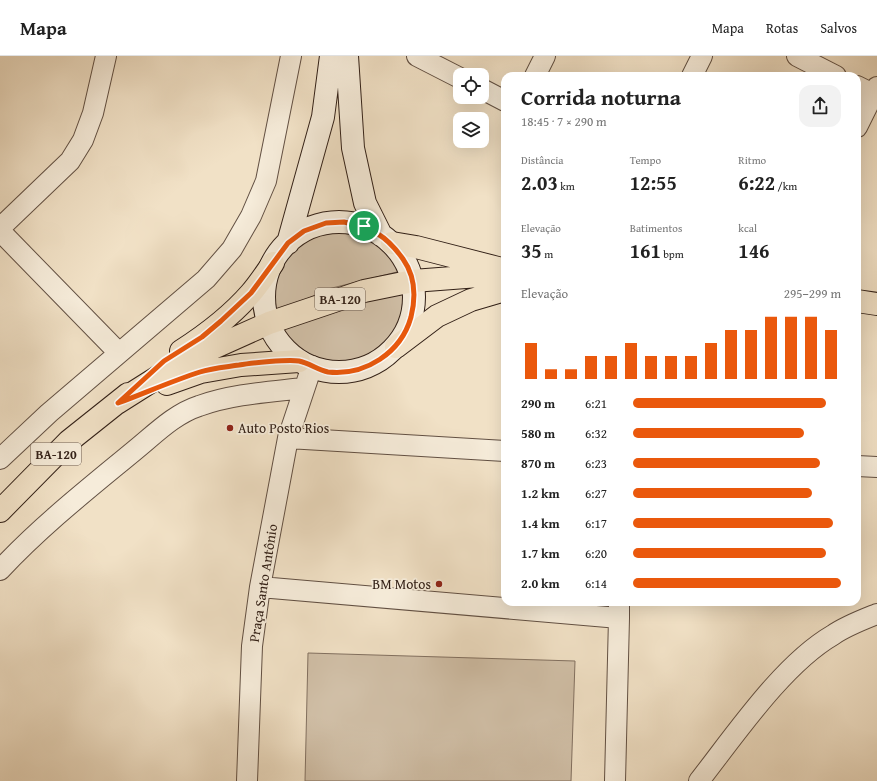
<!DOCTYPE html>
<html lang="pt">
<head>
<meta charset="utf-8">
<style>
  :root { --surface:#fff; --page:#f2f2f2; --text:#222; --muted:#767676; --line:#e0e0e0; --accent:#ea580c }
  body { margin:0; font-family:"Gentium Book Plus",serif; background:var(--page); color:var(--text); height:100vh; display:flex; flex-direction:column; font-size:15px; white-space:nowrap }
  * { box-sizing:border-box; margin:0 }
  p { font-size:13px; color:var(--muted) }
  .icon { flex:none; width:22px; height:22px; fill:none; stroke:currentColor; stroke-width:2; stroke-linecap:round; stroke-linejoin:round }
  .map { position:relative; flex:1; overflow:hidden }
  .drawer { position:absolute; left:501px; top:16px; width:360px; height:534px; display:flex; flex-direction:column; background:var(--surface); border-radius:12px; box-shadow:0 4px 16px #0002 }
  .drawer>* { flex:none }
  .tools { position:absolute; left:453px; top:12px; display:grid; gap:8px }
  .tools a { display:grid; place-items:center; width:36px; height:36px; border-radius:8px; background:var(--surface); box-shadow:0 4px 16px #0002; font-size:20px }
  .pin { position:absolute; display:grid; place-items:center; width:34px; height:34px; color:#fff; margin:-17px; border:2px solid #fff; border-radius:50%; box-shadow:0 1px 4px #0007 }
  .round { display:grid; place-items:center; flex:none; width:42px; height:42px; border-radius:12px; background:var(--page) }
  .overview { display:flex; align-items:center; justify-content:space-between; height:68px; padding:0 20px }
  h1 { font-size:22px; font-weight:600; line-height:30px }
  .stats { display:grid; grid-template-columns:repeat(3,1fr); gap:6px; height:68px; padding:4px 20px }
  .stats div { display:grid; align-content:center }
  .stats b { font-size:20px; font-weight:600 }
  .stats small { font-size:11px; font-weight:400 }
  .stats p { font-size:11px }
  .chart { height:112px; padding:8px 20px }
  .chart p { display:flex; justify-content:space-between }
  .chart svg { width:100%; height:72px; margin-top:4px; stroke:var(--accent); stroke-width:6 }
  ul { padding:0 20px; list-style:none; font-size:13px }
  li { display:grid; grid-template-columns:64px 48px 1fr; align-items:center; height:30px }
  li i { height:10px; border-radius:5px; background:var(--accent) }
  header { display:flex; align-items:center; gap:24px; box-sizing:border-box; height:56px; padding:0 20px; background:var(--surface); border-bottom:1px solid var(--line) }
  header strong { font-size:19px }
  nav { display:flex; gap:22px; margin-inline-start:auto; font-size:14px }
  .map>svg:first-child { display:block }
  .green { fill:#d1c0a8; stroke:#827060 }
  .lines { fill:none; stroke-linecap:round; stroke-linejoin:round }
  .street-casing { stroke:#625043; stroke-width:22 }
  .secondary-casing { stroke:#322017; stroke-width:24 }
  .primary-casing { stroke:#322017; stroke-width:24 }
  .street { stroke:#f6ecda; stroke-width:20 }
  .secondary { stroke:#f6ecda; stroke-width:22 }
  .primary { stroke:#f1e1c6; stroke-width:22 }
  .route-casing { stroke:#fff; stroke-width:8 }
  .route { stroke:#ea580c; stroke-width:5 }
  .poi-dot { fill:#8f2418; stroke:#f6ecda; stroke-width:1.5 }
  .labels { text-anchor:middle; stroke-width:3.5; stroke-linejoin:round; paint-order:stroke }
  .shield { fill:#f6ecda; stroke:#6d5d52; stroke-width:1 }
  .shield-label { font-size:13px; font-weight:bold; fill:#322017 }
  .poi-label { font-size:14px; fill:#322017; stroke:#f6ecda; text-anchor:start }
  .street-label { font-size:14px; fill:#322017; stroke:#f6ecda }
</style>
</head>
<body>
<header>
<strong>Mapa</strong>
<nav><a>Mapa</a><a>Rotas</a><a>Salvos</a></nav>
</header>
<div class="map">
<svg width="877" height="725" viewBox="0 0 877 725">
  <rect width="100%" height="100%" fill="#f1e1c6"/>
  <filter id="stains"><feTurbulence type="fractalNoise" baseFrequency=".005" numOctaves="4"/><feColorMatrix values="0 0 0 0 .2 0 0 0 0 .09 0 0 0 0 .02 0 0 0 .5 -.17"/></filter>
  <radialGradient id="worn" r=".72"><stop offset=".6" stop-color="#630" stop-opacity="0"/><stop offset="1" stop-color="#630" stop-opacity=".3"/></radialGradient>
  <path class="green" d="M334 173C368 175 384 186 401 215L328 233 273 259C266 213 288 181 334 173Z
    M406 236C404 313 319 335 278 271L344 250Z
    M308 597 575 605 571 725H305Z"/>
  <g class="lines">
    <defs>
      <path id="street" d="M417 0 460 22
        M797 0 836 20
        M535 20 545 0
        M692 20 702 0
        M857 30 877 40
        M482 33 505 45
        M857 71 877 31
        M0 172 70 105 83 84 93 57 106 0
        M0 175 119 297
        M288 382 505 395
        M0 403 49 357 206 223 232 193 251 160 266 125 291 0
        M857 410 877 411
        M0 514C41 470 88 433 134 395 154 379 174 358 199 350 232 338 269 336 304 332
        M260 531 619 562V546
        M247 725 252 590 260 531 288 382 312 310
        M615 725 619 562
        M699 725C735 679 783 608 833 579 846 570 862 564 877 558"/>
      <path id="secondary" d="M347 0 353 92 365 147 381 179
        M264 241a75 75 0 1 1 150 0a75 75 0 1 1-150 0Z
        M288 187 323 61 331 0"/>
      <path id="primary" d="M392 187 416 191 498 212
        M857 245 877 248
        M396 291 437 260 471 244 505 234
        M181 295C206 279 231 260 251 237 259 228 266 217 273 207
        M167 328 201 316 241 309 299 305
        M117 347 166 316 202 297 269 267 364 235 413 225 505 218
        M0 455 69 385 128 338"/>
    </defs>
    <use href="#street" class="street-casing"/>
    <use href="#secondary" class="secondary-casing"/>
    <use href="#primary" class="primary-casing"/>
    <use href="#street" class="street"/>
    <use href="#secondary" class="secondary"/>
    <use href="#primary" class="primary"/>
  </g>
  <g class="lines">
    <defs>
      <path id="route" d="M344 166C372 172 386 179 403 203 415 220 416 241 411 261 401 297 365 320 328 316 318 314 309 307 299 305 289 303 250 307 239 309 226 311 212 312 200 316 172 325 145 337 118 347L164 305 202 281 221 265 251 237 288 187 304 175 326 167Z"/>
    </defs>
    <use href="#route" class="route-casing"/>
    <use href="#route" class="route"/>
  </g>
  <g class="poi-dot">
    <circle cx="230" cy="372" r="4"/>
    <circle cx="439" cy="528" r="4"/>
  </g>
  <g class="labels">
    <g class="shield">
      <rect x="315" y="232" width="50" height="22" rx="3"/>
      <rect x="31" y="387" width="50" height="22" rx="3"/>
    </g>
    <g class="shield-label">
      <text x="340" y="248">BA-120</text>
      <text x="56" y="403">BA-120</text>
    </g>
    <g class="poi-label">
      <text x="238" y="377">Auto Posto Rios</text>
      <text x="431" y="533" text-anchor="end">BM Motos</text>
    </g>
    <g class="street-label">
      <text transform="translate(263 527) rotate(-81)" y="5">Praça Santo Antônio</text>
    </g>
  </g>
  <rect width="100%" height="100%" filter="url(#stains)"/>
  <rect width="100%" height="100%" fill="url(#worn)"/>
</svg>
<div class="tools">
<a><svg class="icon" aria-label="locate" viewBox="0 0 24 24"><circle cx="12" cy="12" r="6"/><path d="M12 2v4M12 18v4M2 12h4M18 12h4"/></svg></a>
<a><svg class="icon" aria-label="layers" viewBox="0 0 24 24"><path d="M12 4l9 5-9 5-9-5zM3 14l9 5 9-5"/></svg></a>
</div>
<div class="pin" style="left:364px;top:170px;background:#1e9e55"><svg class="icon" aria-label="arrive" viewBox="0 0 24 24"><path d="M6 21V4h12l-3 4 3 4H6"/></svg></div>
<section class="drawer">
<div class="overview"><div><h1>Corrida noturna</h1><p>18:45 · 7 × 290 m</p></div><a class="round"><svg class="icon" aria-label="share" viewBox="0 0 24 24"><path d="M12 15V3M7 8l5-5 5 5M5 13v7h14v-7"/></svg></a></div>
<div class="stats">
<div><p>Distância</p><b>2.03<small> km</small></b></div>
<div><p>Tempo</p><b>12:55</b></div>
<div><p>Ritmo</p><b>6:22<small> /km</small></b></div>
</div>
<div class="stats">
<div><p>Elevação</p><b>35<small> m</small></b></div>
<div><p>Batimentos</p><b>161<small> bpm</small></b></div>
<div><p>kcal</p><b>146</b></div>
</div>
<div class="chart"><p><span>Elevação</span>295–299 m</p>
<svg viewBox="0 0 160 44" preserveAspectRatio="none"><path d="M5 44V22M15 44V38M25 44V38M35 44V30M45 44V30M55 44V22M65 44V30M75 44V30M85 44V30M95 44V22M105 44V14M115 44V14M125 44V6M135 44V6M145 44V6M155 44V14"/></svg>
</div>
<ul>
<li><b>290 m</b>6:21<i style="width:93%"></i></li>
<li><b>580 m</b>6:32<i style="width:82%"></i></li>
<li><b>870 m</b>6:23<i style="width:90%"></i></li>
<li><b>1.2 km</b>6:27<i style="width:86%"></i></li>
<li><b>1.4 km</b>6:17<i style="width:96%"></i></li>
<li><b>1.7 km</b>6:20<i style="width:93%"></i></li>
<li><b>2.0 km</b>6:14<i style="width:100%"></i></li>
</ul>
</section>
</div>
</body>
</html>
